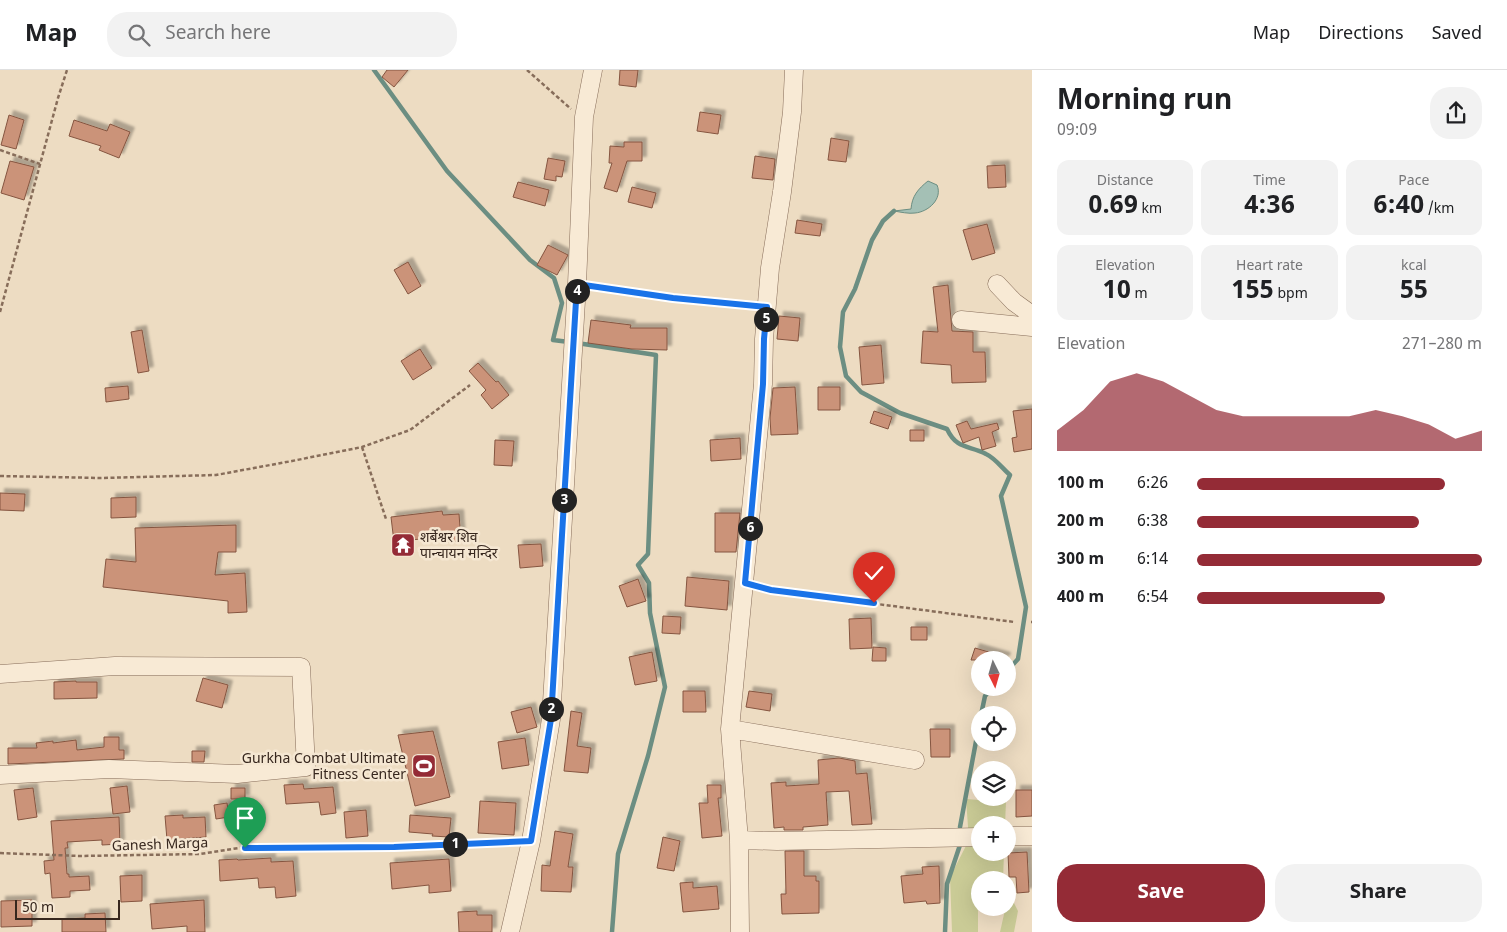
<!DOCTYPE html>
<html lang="en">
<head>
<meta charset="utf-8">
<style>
  :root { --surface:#fff; --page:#f2f2f2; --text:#202124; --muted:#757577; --line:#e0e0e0; --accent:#942b36 }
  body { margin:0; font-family:Georgia,"Noto Sans Devanagari",serif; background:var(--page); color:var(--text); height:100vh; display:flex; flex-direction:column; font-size:19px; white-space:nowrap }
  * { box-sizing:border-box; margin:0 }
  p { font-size:16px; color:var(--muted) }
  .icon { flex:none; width:28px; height:28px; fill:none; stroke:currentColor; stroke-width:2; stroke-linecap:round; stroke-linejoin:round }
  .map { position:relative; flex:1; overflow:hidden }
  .details { display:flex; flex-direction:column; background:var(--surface); width:475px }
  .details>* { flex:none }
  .needle { width:32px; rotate:175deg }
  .fabs { position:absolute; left:971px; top:581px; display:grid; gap:10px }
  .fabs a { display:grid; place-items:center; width:45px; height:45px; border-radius:50%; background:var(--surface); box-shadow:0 5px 20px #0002; font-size:25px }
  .scale { position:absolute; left:15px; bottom:12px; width:105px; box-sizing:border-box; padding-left:5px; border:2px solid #37271e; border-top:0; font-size:14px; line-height:18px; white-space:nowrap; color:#37271e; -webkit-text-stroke:4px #f5e7d2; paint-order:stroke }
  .pin { position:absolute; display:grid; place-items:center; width:42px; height:42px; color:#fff; margin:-51px -21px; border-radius:50% 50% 50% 0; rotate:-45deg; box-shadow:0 0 5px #0007 }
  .pin .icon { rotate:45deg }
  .km { position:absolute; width:25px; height:25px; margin:-12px; border-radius:50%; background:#222; color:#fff; font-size:14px; line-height:25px; text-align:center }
  .round { display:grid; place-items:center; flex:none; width:52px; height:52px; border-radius:20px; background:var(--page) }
  .overview { display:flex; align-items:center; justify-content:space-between; height:85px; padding:0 25px }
  h1 { font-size:28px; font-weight:700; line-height:38px }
  .metrics { display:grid; grid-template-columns:repeat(3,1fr); gap:8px; height:85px; padding:5px 25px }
  .metrics div { display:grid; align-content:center; border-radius:12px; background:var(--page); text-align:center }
  .metrics b { font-size:25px; font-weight:700 }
  .metrics small { font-size:14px; font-weight:400 }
  .metrics p { font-size:14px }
  .chart { height:140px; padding:10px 25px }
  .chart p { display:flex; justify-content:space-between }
  .chart svg { width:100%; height:90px; margin-top:5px; fill:var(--accent); opacity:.7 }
  .action { display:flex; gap:10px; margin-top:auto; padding:10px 25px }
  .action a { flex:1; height:58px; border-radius:20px; background:var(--accent); color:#fff; font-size:20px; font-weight:700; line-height:58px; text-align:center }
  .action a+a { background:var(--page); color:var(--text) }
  ul { padding:0 25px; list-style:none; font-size:16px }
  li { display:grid; grid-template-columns:80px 60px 1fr; align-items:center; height:38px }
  li i { height:12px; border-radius:6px; background:var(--accent) }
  header { display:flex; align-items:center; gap:30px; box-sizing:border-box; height:70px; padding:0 25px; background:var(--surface); border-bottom:1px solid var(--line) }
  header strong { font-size:24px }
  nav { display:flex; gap:28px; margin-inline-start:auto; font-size:18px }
  .search { width:350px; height:45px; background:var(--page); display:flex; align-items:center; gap:12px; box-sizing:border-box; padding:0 18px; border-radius:20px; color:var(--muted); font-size:19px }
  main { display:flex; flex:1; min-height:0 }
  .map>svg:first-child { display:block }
  .green { fill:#cacb96 }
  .water { fill:#a4c0b5; stroke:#6c8e82 }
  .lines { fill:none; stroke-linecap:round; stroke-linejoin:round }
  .stream { stroke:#6c8e82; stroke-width:4.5 }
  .building { fill:#cb9379; stroke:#855540; filter:url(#shadow) }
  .street-casing { stroke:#876d5a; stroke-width:19 }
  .path { stroke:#876d5a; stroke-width:2.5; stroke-dasharray:4 2.5; stroke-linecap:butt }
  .street { stroke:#f8ead5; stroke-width:18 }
  .route-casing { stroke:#fff; stroke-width:10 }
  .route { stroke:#1a73e8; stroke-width:6 }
  .labels { text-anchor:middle; stroke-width:5; stroke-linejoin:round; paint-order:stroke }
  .poi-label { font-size:14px; fill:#37271e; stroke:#f5e7d2; text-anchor:start }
  .street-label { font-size:14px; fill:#37271e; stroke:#f5e7d2 }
</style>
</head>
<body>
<header>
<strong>Map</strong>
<div class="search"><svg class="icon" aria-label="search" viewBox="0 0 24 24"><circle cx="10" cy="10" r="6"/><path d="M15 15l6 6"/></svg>Search here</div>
<nav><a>Map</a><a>Directions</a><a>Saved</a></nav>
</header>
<main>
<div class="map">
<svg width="1032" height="862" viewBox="0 0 1032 862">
  <defs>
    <filter id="shadow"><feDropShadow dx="4.5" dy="-4.5" stdDeviation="1" flood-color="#0004"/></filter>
  </defs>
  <rect width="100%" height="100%" fill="#eddcc2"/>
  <path class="green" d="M966 729 1006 732 1005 755H980V782L1004 783 1003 810H980V825L978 826V862H952L950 807 969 770Z
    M1008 821 1018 841 1014 862H1000L1005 840 988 843 989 838H1008Z"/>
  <path class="water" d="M928 111 937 115C943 129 928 142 915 143 909 144 900 142 894 141L911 139C912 126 918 119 928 111Z"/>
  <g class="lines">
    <path class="stream" d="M374 0 447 101 530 190 554 208 562 233 553 270 569 272
      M894 141 883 151 872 170 855 219 843 242 840 277 846 306 861 322 900 343 947 359C957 380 969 375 986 384 995 388 1003 399 1010 405L1001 426 1026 537 1018 589 1008 600
      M577 273 656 285 648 484 638 495 649 513 650 543 665 617 648 686 618 784 612 862
      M981 645 985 626 992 618
      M960 757 980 650
      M945 862 947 814 961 772"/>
  </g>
  <path class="building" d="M387 0H408L394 17 382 7Z
    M620 0H638L636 17 619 15Z
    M700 42 721 45 718 64 697 61Z
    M9 45 24 50 16 79 1 75Z
    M74 50 107 61 110 54 130 62 119 88 99 80 101 76 69 66Z
    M831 68 849 71 846 92 828 90Z
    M624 72H642V91H627L617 122 604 118 612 93H609L610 76 624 77Z
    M755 86 775 89 773 110 752 108Z
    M548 88 565 91 562 107 556 106V111L544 109Z
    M10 91 34 97 24 130 1 123Z
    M1005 95 1006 117 988 118 987 96Z
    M518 112 549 120 545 136 513 127Z
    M632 117 656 123 652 138 628 132Z
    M797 150 822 154 820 166 795 163Z
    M987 154 995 183 972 190 963 160Z
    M548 175 568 185 557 205 537 195Z
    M408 192 421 216 408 224 394 200Z
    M948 215 952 261 973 262V282H985L986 312 952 313 951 295 921 293 923 261 938 262 933 217Z
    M779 246 800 248 798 271 777 269Z
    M591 250 631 255 630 258H667V280L632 279 588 273Z
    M142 260 149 301 138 303 131 262Z
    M881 275 884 313 862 315 859 277Z
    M420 279 432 298 413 310 401 291Z
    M478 293 496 312 498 311 509 325 492 339 481 325 486 320 469 301Z
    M128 316 129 329 106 332 105 318Z
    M795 317 798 364 771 365 770 348 773 318Z
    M818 317H840V340H818Z
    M1032 339V379L1014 382 1012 368 1017 367 1013 341Z
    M874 341 892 347 888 359 870 353Z
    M967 351 971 359 997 353 999 359 992 362 996 376 982 380 979 367 963 373 956 355Z
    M910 360H924V371H910Z
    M740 368 741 389 711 391 710 370Z
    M495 370 514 371 512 396 494 395Z
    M0 423 25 424 24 441 0 440Z
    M136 427V447L111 448V428Z
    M442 441 443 445 459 444 461 471 447 472 446 466 394 472 391 447Z
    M715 443H740L736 482H715Z
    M236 455V482H218L215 505 245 503 247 542 228 543V531L103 517 106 489 136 492 135 458Z
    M541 474 543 496 520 498 518 475Z
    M687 507 729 511 727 540 685 536Z
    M638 509 646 531 627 537 619 516Z
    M663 546 681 547 680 564 662 563Z
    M871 548 872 578 850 579 849 549Z
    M911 557H927V570H911Z
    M873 577 886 578V591H872Z
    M975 578 1006 587 1005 590H971Z
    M652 582 657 611 635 615 629 587Z
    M203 608 228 615 222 638 196 631Z
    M76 611V612H97V628L54 629V612Z
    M683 621H705L706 642H683Z
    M749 621 772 624 770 641 746 637Z
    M531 637 537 657 517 663 511 642Z
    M571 641 582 643 577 676 591 678 588 703 564 701Z
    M930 659H950V687H931Z
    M433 661 450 727 415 736 398 665Z
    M104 667H119V680H124V689L8 694V678H37L36 673 53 671V673L76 670 77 680 104 677Z
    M525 668 529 695 502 699 498 672Z
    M192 681H205L204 692H192Z
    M839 688 855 691 856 704 867 703 872 754 852 755 849 721 826 722 828 755 803 757V760H784V757L774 758 771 713 786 712V716L819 714 818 690Z
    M303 714 304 719 333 717 336 743 321 745 319 732 286 734 284 715Z
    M707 715H721V728H718L722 766 702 768 699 733H708Z
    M127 716 130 742 113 744 110 718Z
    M33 718 37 747 18 750 14 720Z
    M231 718H245V729H231Z
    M1016 720H1032V746L1016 747Z
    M480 731 516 733 514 765 478 763Z
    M227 733 229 747 216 749 214 735Z
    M366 740 368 766 346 768 344 742Z
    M183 745V748L205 747 206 767 167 770 165 746Z
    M410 745 451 748 449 767 432 766 433 764 409 762Z
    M119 747 120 774 102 775V770L67 772 68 778H65L67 804H69V807L89 806 90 820 70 821V827L52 828 50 803 45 804 44 791 54 790 51 751Z
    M555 761 573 764 568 797H573L571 822 541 821 542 795 550 796Z
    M663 767 680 771 674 801 657 798Z
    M785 781H804V806H816V811H819V843L782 844 781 824H786Z
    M1027 782 1029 822 1017 823 1016 807H1009L1008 783Z
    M271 788V792L293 791 296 826 276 828 275 817 259 818 258 808 220 811 219 790 237 789 238 790Z
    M449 789 451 821 429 823V815L392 819 390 793Z
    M939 796 940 833 927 834 926 831 904 833 901 806 923 804 922 797Z
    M142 805V831L121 832 120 806Z
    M693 812V818L717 816 719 839 683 842 680 813Z
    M32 830V856L1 857V831Z
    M204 830 205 862H187V856L152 859 150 834Z
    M477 841V845H492V862H459L458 842Z
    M105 843 106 862H62V849L85 848V844Z"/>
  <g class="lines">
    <defs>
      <path id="street" d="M997 214 1014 232 1032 245
        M961 250 1032 257
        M0 604 115 596 301 597 306 697 237 704 109 699 0 705
        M730 659 915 690
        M1008 766H1032
        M739 770 777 771 980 767
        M510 862 531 771 551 649 577 214 584 47 593 0
        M740 862 739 770 730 659 763 314 764 269 770 198 782 122 792 42 794 0"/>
    </defs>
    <use href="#street" class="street-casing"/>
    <path class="path" d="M527 0 571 39
      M0 80 40 94
      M591 216 673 227 752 235
      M0 242 58 28 67 0
      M362 377 386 449
      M0 406 101 408 216 405 292 391 362 377 410 360 470 315
      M758 517 771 520 1014 552
      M1031 552H1032
      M0 783 80 786 200 784 245 777H394L515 772"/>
    <use href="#street" class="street"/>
  </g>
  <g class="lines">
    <defs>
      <path id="route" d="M245 778 394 777 531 771 551 649 577 214 673 228 767 237 764 269 763 314 745 513 771 520 874 533"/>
    </defs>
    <use href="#route" class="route-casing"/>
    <use href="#route" class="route"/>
  </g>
  <defs>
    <symbol id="temple-square" viewBox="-11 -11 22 22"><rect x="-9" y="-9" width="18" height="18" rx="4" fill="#942b36" stroke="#f5e7d2"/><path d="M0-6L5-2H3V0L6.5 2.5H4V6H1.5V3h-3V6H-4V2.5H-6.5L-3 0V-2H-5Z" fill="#fff"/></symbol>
    <symbol id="stadium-square" viewBox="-11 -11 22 22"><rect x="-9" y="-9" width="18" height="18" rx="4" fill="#942b36" stroke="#f5e7d2"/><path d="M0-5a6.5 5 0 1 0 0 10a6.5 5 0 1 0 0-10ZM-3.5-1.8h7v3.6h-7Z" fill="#fff"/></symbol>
  </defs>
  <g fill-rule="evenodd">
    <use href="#temple-square" x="389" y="461" width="28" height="28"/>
    <use href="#stadium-square" x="410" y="682" width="28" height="28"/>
  </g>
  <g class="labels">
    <g class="poi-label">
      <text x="420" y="472">शर्बेश्वर शिव<tspan x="420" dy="16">पान्चायन मन्दिर</tspan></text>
      <text x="406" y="693" text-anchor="end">Gurkha Combat Ultimate<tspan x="406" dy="16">Fitness Center</tspan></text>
    </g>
    <g class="street-label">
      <text transform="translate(160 774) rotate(-2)" y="5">Ganesh Marga</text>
    </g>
  </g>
</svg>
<div class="fabs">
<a><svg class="needle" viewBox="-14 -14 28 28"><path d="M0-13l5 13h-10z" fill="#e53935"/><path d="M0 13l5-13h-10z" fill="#757577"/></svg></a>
<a><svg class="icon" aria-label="locate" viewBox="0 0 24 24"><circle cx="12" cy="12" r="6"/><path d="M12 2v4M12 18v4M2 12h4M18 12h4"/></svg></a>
<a><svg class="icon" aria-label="layers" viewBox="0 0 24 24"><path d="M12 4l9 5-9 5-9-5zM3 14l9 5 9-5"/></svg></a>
<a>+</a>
<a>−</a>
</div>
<div class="scale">50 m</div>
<div class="pin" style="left:245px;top:778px;background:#1e9e55"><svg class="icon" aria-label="arrive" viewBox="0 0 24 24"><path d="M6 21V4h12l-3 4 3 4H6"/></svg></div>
<div class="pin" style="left:874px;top:533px;background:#d93025"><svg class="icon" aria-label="check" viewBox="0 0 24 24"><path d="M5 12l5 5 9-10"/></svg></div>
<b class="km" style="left:455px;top:774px">1</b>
<b class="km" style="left:551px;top:639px">2</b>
<b class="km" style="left:564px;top:430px">3</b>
<b class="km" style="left:577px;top:221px">4</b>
<b class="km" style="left:766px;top:249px">5</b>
<b class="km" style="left:750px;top:458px">6</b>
</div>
<section class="details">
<div class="overview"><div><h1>Morning run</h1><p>09:09</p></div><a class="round"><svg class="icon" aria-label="share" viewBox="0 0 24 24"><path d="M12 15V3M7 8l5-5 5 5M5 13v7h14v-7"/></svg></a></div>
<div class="metrics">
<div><p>Distance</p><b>0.69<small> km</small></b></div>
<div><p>Time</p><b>4:36</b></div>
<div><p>Pace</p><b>6:40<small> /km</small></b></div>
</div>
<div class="metrics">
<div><p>Elevation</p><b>10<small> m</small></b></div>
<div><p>Heart rate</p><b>155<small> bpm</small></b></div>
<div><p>kcal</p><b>55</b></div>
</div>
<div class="chart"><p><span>Elevation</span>271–280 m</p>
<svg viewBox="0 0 160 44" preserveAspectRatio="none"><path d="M0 44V34L10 24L20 10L30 6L40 10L50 17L60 24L70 27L80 27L90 27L100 27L110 27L120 24L130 27L140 31L150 38L160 34V44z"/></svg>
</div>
<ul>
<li><b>100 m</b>6:26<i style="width:87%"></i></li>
<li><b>200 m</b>6:38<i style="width:78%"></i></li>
<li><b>300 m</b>6:14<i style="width:100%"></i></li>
<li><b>400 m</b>6:54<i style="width:66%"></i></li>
</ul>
<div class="action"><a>Save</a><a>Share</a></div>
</section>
</main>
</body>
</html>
